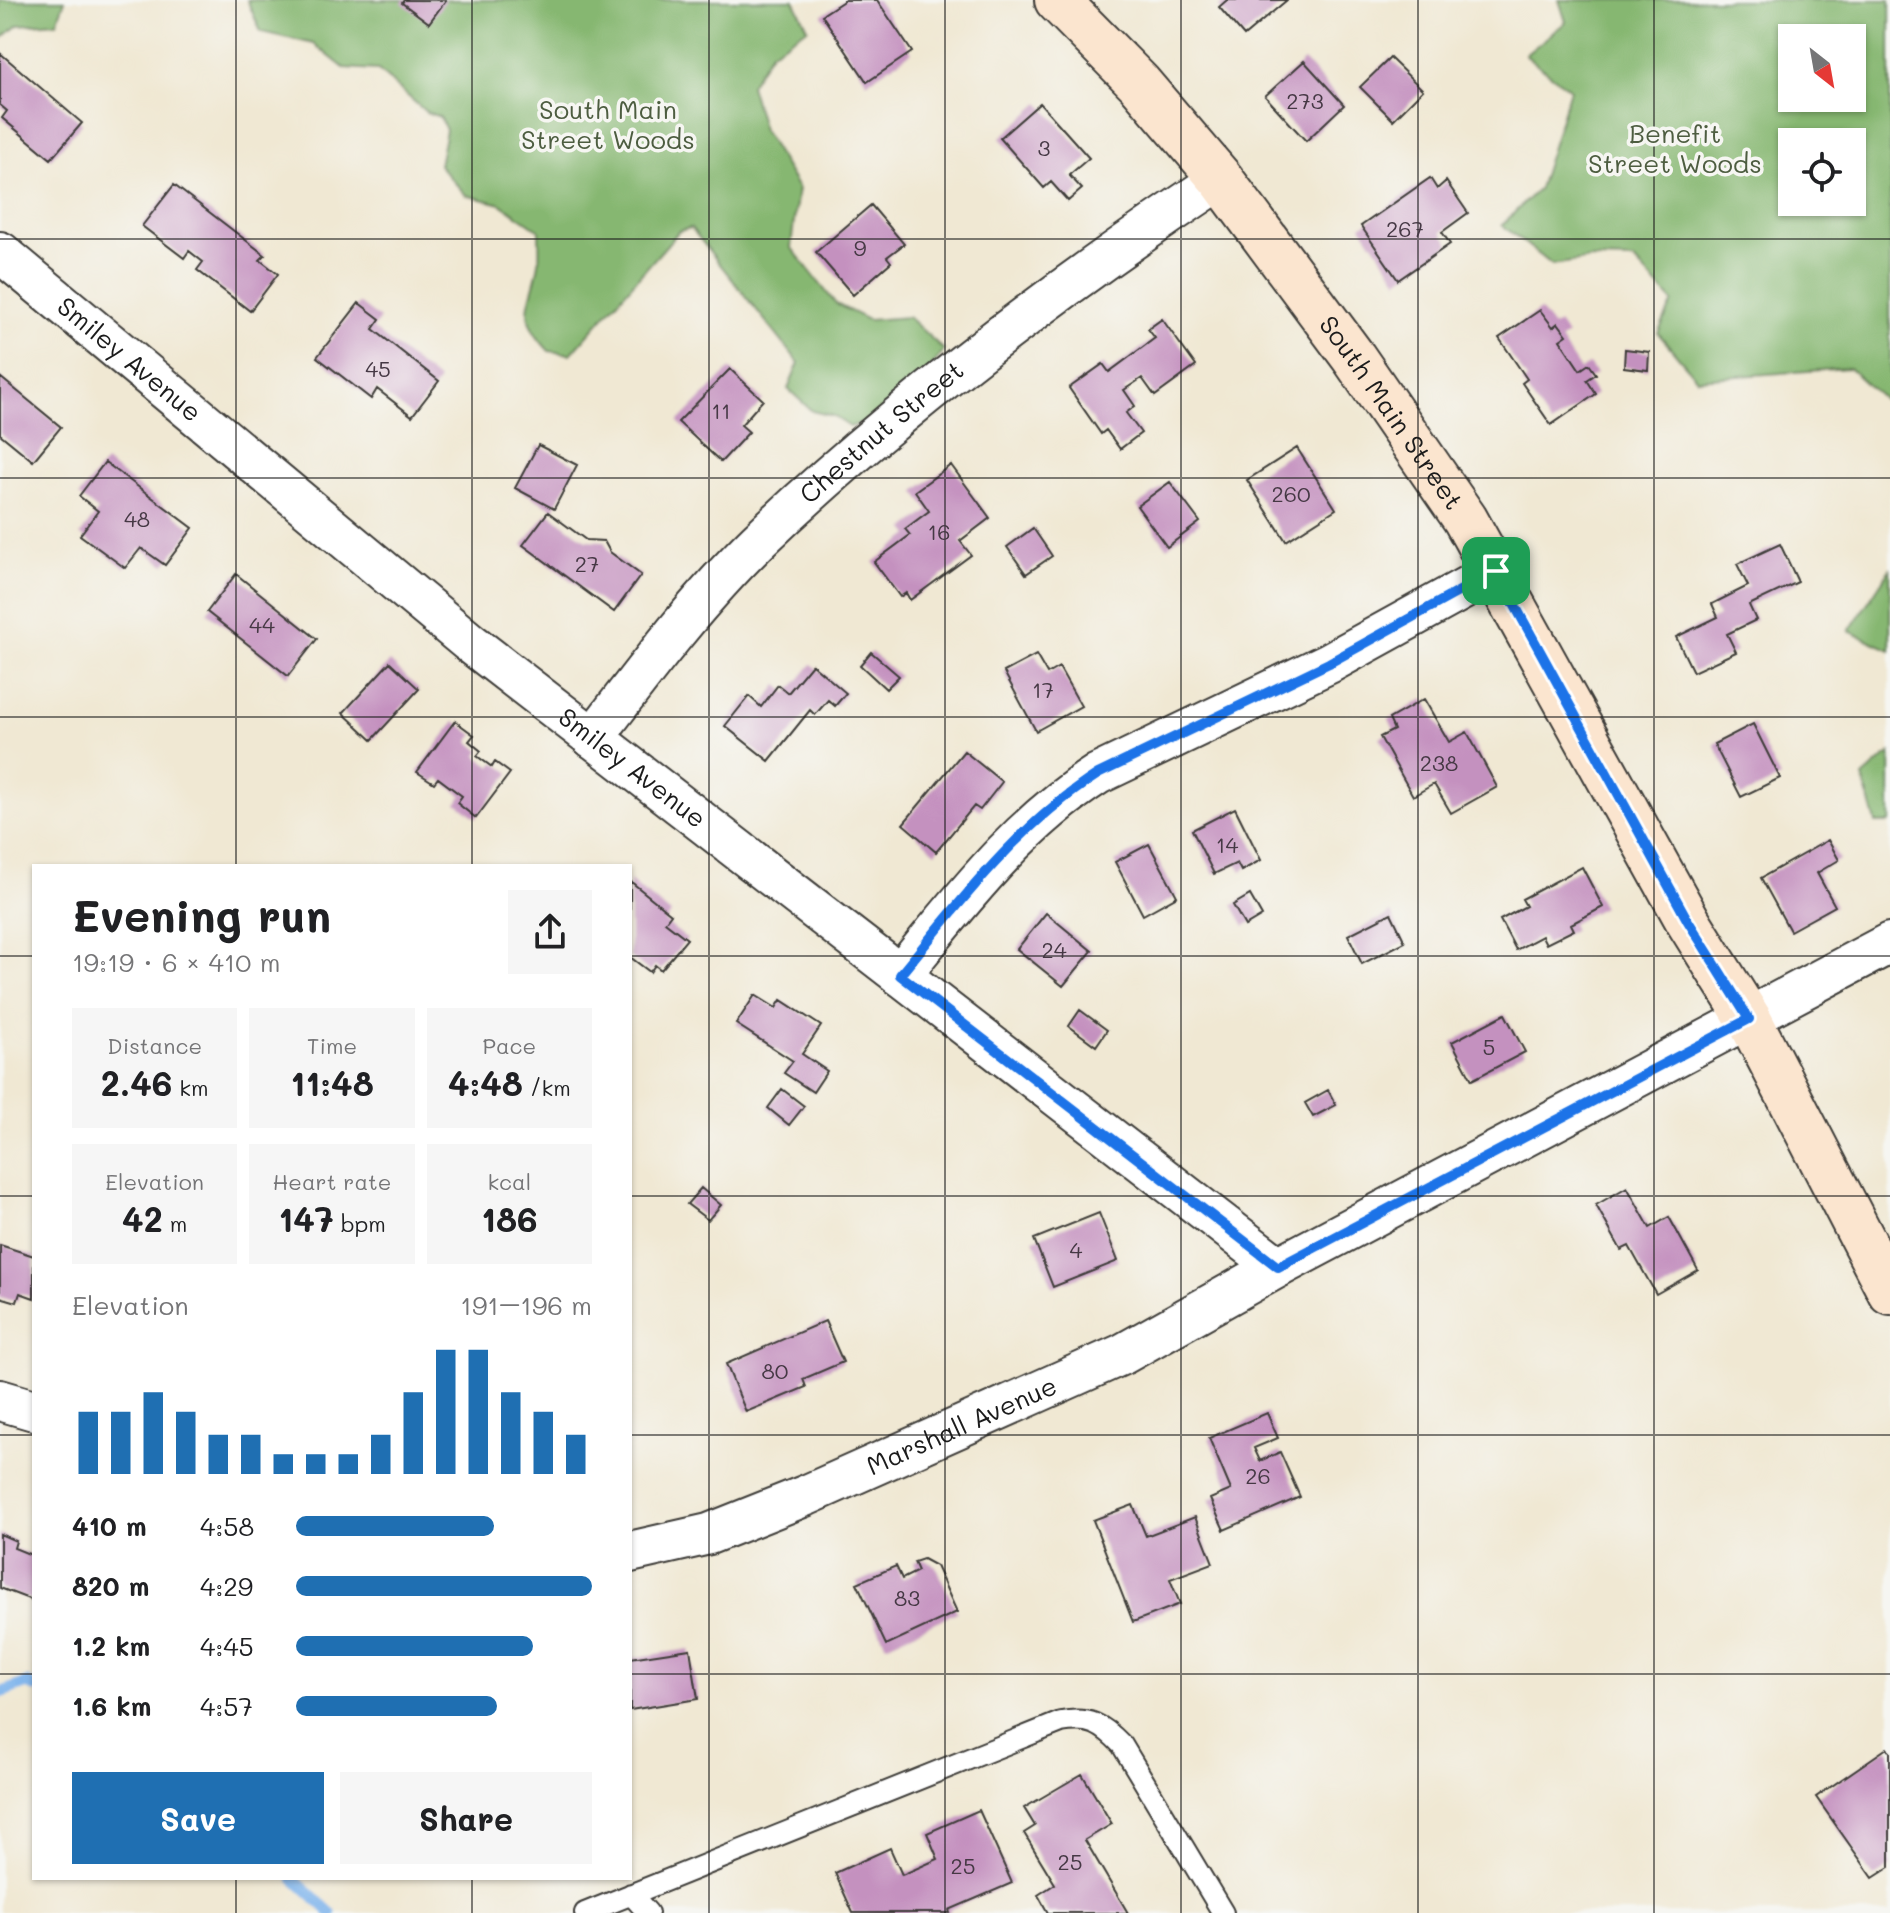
<!DOCTYPE html>
<html lang="en">
<head>
<meta charset="utf-8">
<style>
  :root { --surface:#fff; --page:#f6f6f6; --text:#202124; --muted:#757577; --accent:#1f6fb2 }
  body { margin:0; font-family:Mali,sans-serif; background:var(--page); color:var(--text); height:100vh; display:flex; flex-direction:column; font-size:30px; white-space:nowrap }
  * { box-sizing:border-box; margin:0 }
  p { font-size:26px; color:var(--muted) }
  .icon { flex:none; width:44px; height:44px; fill:none; stroke:currentColor; stroke-width:2; stroke-linecap:round; stroke-linejoin:round }
  .map { position:relative; flex:1; overflow:hidden }
  .details { position:absolute; left:32px; top:864px; width:600px; height:1016px; display:flex; flex-direction:column; background:var(--surface); border-radius:0px; box-shadow:0 2px 6px #0004 }
  .details>* { flex:none }
  .needle { width:52px; rotate:149deg }
  .tools { position:absolute; left:1778px; top:24px; display:grid; gap:16px }
  .tools a { display:grid; place-items:center; width:88px; height:88px; border-radius:0px; background:var(--surface); box-shadow:0 2px 6px #0004; font-size:40px }
  .pin { position:absolute; display:grid; place-items:center; width:68px; height:68px; color:#fff; margin:-34px; border-radius:16px; box-shadow:0 4px 12px #0006 }
  .round { display:grid; place-items:center; flex:none; width:84px; height:84px; border-radius:0px; background:var(--page) }
  .headline { display:flex; align-items:center; justify-content:space-between; height:136px; padding:0 40px }
  h1 { font-size:44px; font-weight:700; line-height:60px }
  .stats { display:grid; grid-template-columns:repeat(3,1fr); gap:12px; height:136px; padding:8px 40px }
  .stats div { display:grid; align-content:center; border-radius:0px; background:var(--page); text-align:center }
  .stats b { font-size:34px; font-weight:700 }
  .stats small { font-size:22px; font-weight:400 }
  .stats p { font-size:22px }
  .chart { height:224px; padding:16px 40px }
  .chart p { display:flex; justify-content:space-between }
  .chart svg { width:100%; height:144px; margin-top:8px; stroke:var(--accent); stroke-width:6 }
  .primary-button { display:flex; gap:16px; margin-top:auto; padding:16px 40px }
  .primary-button a { flex:1; height:92px; border-radius:0px; background:var(--accent); color:#fff; font-size:32px; font-weight:700; line-height:92px; text-align:center }
  .primary-button a+a { background:var(--page); color:var(--text) }
  ul { padding:0 40px; list-style:none; font-size:26px }
  li { display:grid; grid-template-columns:128px 96px 1fr; align-items:center; height:60px }
  li i { height:20px; border-radius:10px; background:var(--accent) }
  .map>svg:first-child { display:block }
  .forest { fill:#86b771; stroke:#516a46; stroke-width:2; fill-rule:evenodd }
  .lines { fill:none; stroke-linecap:round; stroke-linejoin:round }
  .stream { stroke:#7db3ec; stroke-width:11 }
  .building { fill:#c491bf }
  .lane-casing { stroke:#3c3b37; stroke-width:24 }
  .street-casing { stroke:#3c3b37; stroke-width:44 }
  .secondary-casing { stroke:#3c3b37; stroke-width:48 }
  .lane { stroke:#fff; stroke-width:20 }
  .street { stroke:#fff; stroke-width:40 }
  .secondary { stroke:#fbe5cf; stroke-width:44 }
  .route-casing { stroke:#fff; stroke-width:16 }
  .route { stroke:#1a73e8; stroke-width:10 }
  .grid { fill:none; stroke:#1c1c1c; stroke-width:2; stroke-opacity:0.55 }
  .labels { text-anchor:middle; stroke-width:7; stroke-linejoin:round; paint-order:stroke }
  .number-label { font-size:22px; fill:#463945 }
  .park-label { font-size:26px; fill:#4d5d40; stroke:#f6f6f2 }
  .street-label { font-size:26px; fill:#1c1c1c; stroke:#f6f6f2 }
</style>
</head>
<body>
<div class="map">
<svg width="1890" height="1913" viewBox="0 0 1890 1913">
  <rect width="100%" height="100%" fill="#f6f6f2"/>
  <filter id="ink" filterUnits="userSpaceOnUse"><feTurbulence type="fractalNoise" baseFrequency=".0125" numOctaves="2"/><feDisplacementMap in="SourceGraphic" scale="16" xChannelSelector="R" yChannelSelector="G"/><feConvolveMatrix kernelMatrix="1 2 1 2 8 2 1 2 1" color-interpolation-filters="sRGB"/></filter>
  <filter id="wash" filterUnits="userSpaceOnUse"><feTurbulence type="fractalNoise" baseFrequency=".006" numOctaves="4" result="noise"/><feDisplacementMap in="SourceGraphic" scale="32" xChannelSelector="R" yChannelSelector="G"/><feGaussianBlur stdDeviation="1.8" result="paint"/><feColorMatrix in="noise" values="0 0 0 0 0 0 0 0 0 0 0 0 0 0 0 0 0 1.4 0 .05"/><feComposite in="paint" operator="in"/></filter>
  <g filter="url(#wash)">
    <rect width="100%" height="100%" fill="#f0e8d3"/>
    <path class="forest" d="M0 0H65L57 22 18 25 0 40Z
      M247 0H794L808 28 771 52 750 85 763 130 798 188 791 247 836 304 868 320 908 317 944 350C917 388 896 412 850 427L833 416 812 411 788 389 799 363 691 228 679 231 571 354 549 351C514 314 532 305 539 263 540 252 539 241 539 230L501 204 466 195 439 165 446 130 440 117 426 112 378 70 344 68 314 44 261 32Z
      M1559 0H1890V405L1849 368 1697 379 1658 333 1673 302 1633 260 1592 259 1552 265 1502 225 1539 188 1570 89 1525 55 1566 22ZM1792 38H1852V98H1792ZM1792 142H1852V202H1792Z
      M1890 569V650L1849 631Z
      M1890 753V823H1876L1863 777Z"/>
    <g class="lines">
      <path class="stream" d="M0 1693 27 1683 34 1687
        M293 1878 331 1913"/>
    </g>
    <g id="blocks">
      <path class="building" d="M404 0H446L429 23 402 3Z
        M845 0H877L912 52 867 82 822 15Z
        M1227 0H1287L1244 36 1219 7Z
        M0 53 82 123 51 159 2 118 7 111 0 105Z
        M1390 58 1423 90 1393 120 1360 87Z
        M1304 61 1344 105 1306 141 1265 96Z
        M1040 103 1089 158 1069 175 1082 189 1068 201 1051 182 1044 188 1000 138Z
        M1430 178 1437 189 1446 181 1468 213 1442 232 1450 244 1398 280 1361 226Z
        M174 185 265 255 260 260 278 274 250 311 197 270 203 262 189 251 184 258 142 226Z
        M871 205 904 244 887 257 891 262 853 295 816 252Z
        M359 303 380 319 373 329 439 381 412 416 377 389 371 399 317 357Z
        M1540 310 1553 327 1558 323 1567 335 1560 340 1580 370 1589 364 1596 374 1587 380 1596 394 1551 425 1522 383 1527 379 1499 338Z
        M1162 319 1196 366 1155 396 1142 378 1124 390 1135 406 1126 413 1141 433 1120 449 1106 430 1101 434 1069 388 1103 364 1109 372 1155 338 1148 329Z
        M1625 349 1649 352 1648 370 1624 367Z
        M730 369 763 400 741 425 749 432 721 462 678 422Z
        M0 377 61 427 33 461 0 434Z
        M538 445 577 465 554 509 515 488Z
        M1297 448 1336 509 1286 541 1247 480Z
        M105 462 193 528 165 565 141 548 125 568 80 535 98 511 79 496Z
        M951 465 990 518 960 541 971 555 910 600 906 593 900 597 874 562 910 535 905 529 929 511 915 491Z
        M1170 482 1200 522 1167 547 1137 506Z
        M548 512 586 540 604 541 610 552 641 575 614 612 523 545Z
        M1033 528 1052 556 1026 574 1007 547Z
        M1780 544 1798 582 1749 605 1756 620 1727 634 1736 652 1693 672 1676 637 1718 617 1712 604 1748 586 1737 564Z
        M236 574 317 639 288 676 207 612Z
        M871 652 899 676 886 689 860 665Z
        M1036 655 1047 674 1059 667 1081 706 1036 731 1004 672Z
        M390 662 419 689 372 740 343 713Z
        M812 664 846 693 835 706 828 700 815 715 810 710 769 761 725 726 749 696 761 707 778 685 788 693Z
        M1424 699 1449 742 1467 732 1497 787 1451 813 1434 784 1413 796 1380 737 1394 730 1389 719Z
        M455 721 474 735 469 741 481 751 477 756 492 767 495 762 510 773 476 818 457 803 462 796 438 778 434 783 417 772Z
        M1753 724 1780 778 1741 797 1714 744Z
        M964 751 1002 782 980 810 974 806 936 852 903 824Z
        M1235 808 1261 860 1241 871 1237 863 1214 874 1192 830Z
        M1828 840 1839 860 1817 873 1835 906 1790 931 1761 878Z
        M1149 844 1177 896 1143 915 1115 862Z
        M1582 867 1603 907 1571 924 1574 930 1546 944 1542 936 1516 950 1500 920 1526 906 1522 899Z
        M630 881 671 914 665 922 687 939 661 970 655 965 650 972 630 957Z
        M1250 895 1262 916 1245 926 1233 905Z
        M1046 913 1092 951 1063 986 1017 949Z
        M1391 913 1405 942 1362 964 1348 935Z
        M755 995 776 1008 781 1000 821 1026 802 1054 827 1071 813 1092 784 1073 793 1061 736 1024Z
        M1080 1010 1107 1030 1096 1046 1069 1026Z
        M1505 1014 1525 1052 1472 1080 1452 1042Z
        M782 1089 804 1106 789 1125 768 1108Z
        M1328 1090 1336 1105 1313 1117 1305 1103Z
        M1627 1187 1650 1228 1669 1217 1698 1270 1656 1294 1629 1246 1621 1250 1596 1205Z
        M701 1188 721 1205 708 1220 687 1204Z
        M1099 1213 1118 1261 1053 1287 1034 1239Z
        M0 1245 34 1256V1298L20 1293 17 1302 0 1297Z
        M825 1321 843 1362 803 1379 806 1387 746 1412 726 1364Z
        M1267 1413 1278 1438 1254 1448 1260 1461 1280 1452 1300 1497 1224 1530 1210 1499 1231 1490 1209 1438Z
        M1133 1505 1146 1536 1195 1517 1213 1563 1170 1579 1180 1604 1133 1622 1093 1520Z
        M0 1534 16 1541 14 1548 34 1556V1601L0 1588Z
        M923 1559 936 1566 957 1612 886 1645 857 1583 896 1566 902 1579 918 1571 914 1562Z
        M690 1649 698 1699 630 1710V1658Z
        M1887 1748 1890 1752V1867L1873 1878 1816 1797Z
        M1082 1774 1112 1824 1085 1840 1128 1913H1048L1038 1895 1055 1884 1024 1833 1035 1826 1024 1808Z
        M979 1810 1012 1883 949 1910 950 1913H853L835 1873 890 1848 902 1875 938 1859 927 1833Z"/>
    </g>
  </g>
  <g filter="url(#ink)">
    <use href="#blocks" fill-opacity="0" stroke="#3c3b37" stroke-width="2"/>
    <g class="lines">
      <defs>
        <path id="lane" d="M631 1894 648 1913
          M585 1913 1061 1722C1090 1717 1102 1724 1122 1745L1223 1913"/>
        <g id="street">
          <path id="s1" d="M0 252 469 642 1278 1267"/>
          <path id="s2" d="M593 738C645 670 696 602 757 542 898 407 1059 287 1221 179"/>
          <path d="M900 975C960 902 1017 826 1098 774L1329 663 1496 571"/>
          <path d="M0 1400 34 1410"/>
          <path id="s3" d="M630 1552 709 1534 807 1495 1123 1354 1278 1267 1890 943"/>
        </g>
        <g id="secondary">
          <path id="s4" d="M1057 0 1139 83 1221 179 1354 358 1465 519 1688 921 1749 1019 1890 1292"/>
        </g>
      </defs>
      <use href="#lane" class="lane-casing"/>
      <use href="#street" class="street-casing"/>
      <use href="#secondary" class="secondary-casing"/>
      <use href="#lane" class="lane"/>
      <use href="#street" class="street"/>
      <use href="#secondary" class="secondary"/>
    </g>
  </g>
  <g class="lines" filter="url(#ink)">
    <defs>
      <path id="route" d="M1496 571 1688 921 1749 1019 1278 1267 900 975C960 902 1017 826 1098 774L1329 663Z"/>
    </defs>
    <use href="#route" class="route-casing"/>
    <use href="#route" class="route"/>
  </g>
  <path class="grid" d="M236 0V866M472 0V866M709 0V1913M945 0V1913M1181 0V1913M1418 0V1913M1654 0V1913M0 239H1890M0 478H1890M0 717H1890M0 956H34M630 956H1890M0 1196H34M630 1196H1890M0 1435H34M630 1435H1890M0 1674H34M630 1674H1890M236 1878V1913M472 1878V1913"/>
  <g class="labels">
    <g class="number-label">
      <text x="1305" y="109">273</text>
      <text x="1044" y="156">3</text>
      <text x="1405" y="237">267</text>
      <text x="860" y="256">9</text>
      <text x="378" y="377">45</text>
      <text x="721" y="419">11</text>
      <text x="1291" y="502">260</text>
      <text x="137" y="527">48</text>
      <text x="939" y="540">16</text>
      <text x="587" y="572">27</text>
      <text x="262" y="633">44</text>
      <text x="1043" y="698">17</text>
      <text x="1439" y="771">238</text>
      <text x="1227" y="853">14</text>
      <text x="1054" y="958">24</text>
      <text x="1489" y="1055">5</text>
      <text x="1076" y="1258">4</text>
      <text x="775" y="1379">80</text>
      <text x="1258" y="1484">26</text>
      <text x="907" y="1606">83</text>
      <text x="1070" y="1870">25</text>
      <text x="963" y="1874">25</text>
    </g>
    <g class="park-label">
      <text x="608" y="119">South Main<tspan x="608" dy="30">Street Woods</tspan></text>
      <text x="1675" y="143">Benefit<tspan x="1675" dy="30">Street Woods</tspan></text>
    </g>
    <g class="street-label">
      <text dy="9" stroke="none"><textPath href="#s1" startOffset="168">Smiley Avenue</textPath></text>
      <text dy="9" stroke="none"><textPath href="#s4" startOffset="532">South Main Street</textPath></text>
      <text dy="9" stroke="none"><textPath href="#s2" startOffset="422">Chestnut Street</textPath></text>
      <text dy="9" stroke="none"><textPath href="#s1" startOffset="816">Smiley Avenue</textPath></text>
      <text dy="9" stroke="none"><textPath href="#s3" startOffset="356">Marshall Avenue</textPath></text>
    </g>
  </g>
</svg>
<div class="tools">
<a><svg class="needle" viewBox="-14 -14 28 28"><path d="M0-13l5 13h-10z" fill="#e53935"/><path d="M0 13l5-13h-10z" fill="#757577"/></svg></a>
<a><svg class="icon" aria-label="locate" viewBox="0 0 24 24"><circle cx="12" cy="12" r="6"/><path d="M12 2v4M12 18v4M2 12h4M18 12h4"/></svg></a>
</div>
<div class="pin" style="left:1496px;top:571px;background:#1e9e55"><svg class="icon" aria-label="arrive" viewBox="0 0 24 24"><path d="M6 21V4h12l-3 4 3 4H6"/></svg></div>
<section class="details">
<div class="headline"><div><h1>Evening run</h1><p>19:19 · 6 × 410 m</p></div><a class="round"><svg class="icon" aria-label="share" viewBox="0 0 24 24"><path d="M12 15V3M7 8l5-5 5 5M5 13v7h14v-7"/></svg></a></div>
<div class="stats">
<div><p>Distance</p><b>2.46<small> km</small></b></div>
<div><p>Time</p><b>11:48</b></div>
<div><p>Pace</p><b>4:48<small> /km</small></b></div>
</div>
<div class="stats">
<div><p>Elevation</p><b>42<small> m</small></b></div>
<div><p>Heart rate</p><b>147<small> bpm</small></b></div>
<div><p>kcal</p><b>186</b></div>
</div>
<div class="chart"><p><span>Elevation</span>191–196 m</p>
<svg viewBox="0 0 160 44" preserveAspectRatio="none"><path d="M5 44V25M15 44V25M25 44V19M35 44V25M45 44V32M55 44V32M65 44V38M75 44V38M85 44V38M95 44V32M105 44V19M115 44V6M125 44V6M135 44V19M145 44V25M155 44V32"/></svg>
</div>
<ul>
<li><b>410 m</b>4:58<i style="width:67%"></i></li>
<li><b>820 m</b>4:29<i style="width:100%"></i></li>
<li><b>1.2 km</b>4:45<i style="width:80%"></i></li>
<li><b>1.6 km</b>4:57<i style="width:68%"></i></li>
</ul>
<div class="primary-button"><a>Save</a><a>Share</a></div>
</section>
</div>
</body>
</html>
